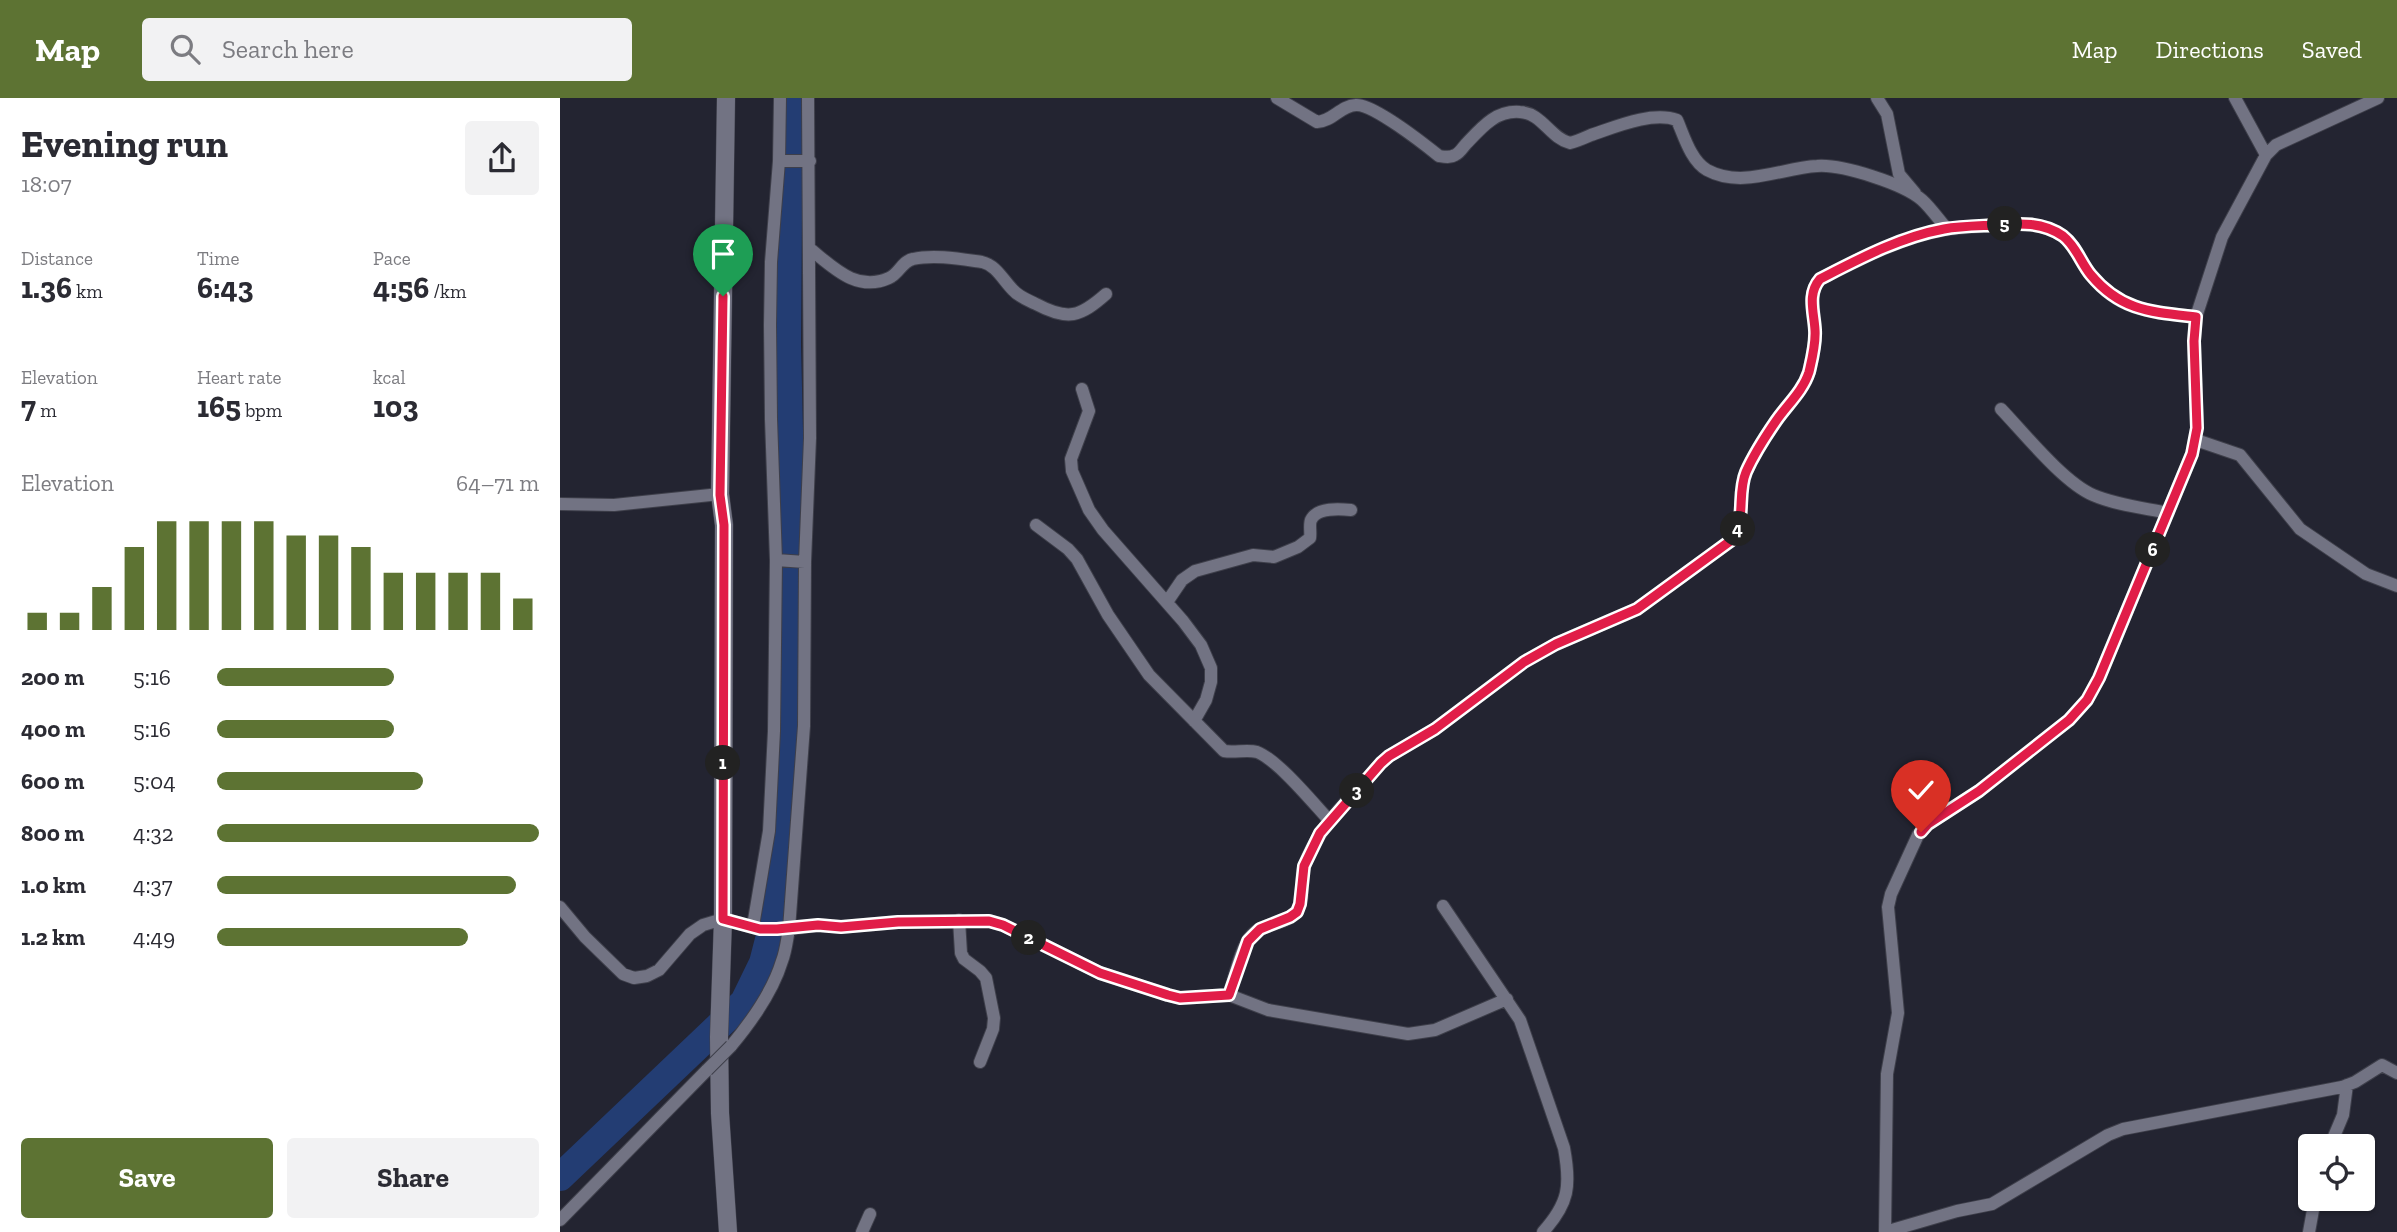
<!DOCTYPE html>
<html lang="en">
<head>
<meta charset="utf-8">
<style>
  :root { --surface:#fff; --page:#f2f2f3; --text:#2b2b33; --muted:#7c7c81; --accent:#5d7333 }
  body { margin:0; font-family:"Zilla Slab",serif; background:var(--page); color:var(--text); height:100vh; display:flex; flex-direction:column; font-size:26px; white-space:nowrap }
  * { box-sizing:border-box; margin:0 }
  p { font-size:23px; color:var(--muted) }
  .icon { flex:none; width:38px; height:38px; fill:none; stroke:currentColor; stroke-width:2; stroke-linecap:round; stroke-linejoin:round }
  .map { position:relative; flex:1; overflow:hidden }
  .panel { display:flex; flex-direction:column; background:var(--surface); width:560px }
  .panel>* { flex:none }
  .controls { position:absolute; left:1738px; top:1036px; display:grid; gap:14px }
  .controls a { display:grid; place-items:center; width:77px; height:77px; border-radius:7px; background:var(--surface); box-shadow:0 2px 5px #0004; font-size:35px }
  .pin { position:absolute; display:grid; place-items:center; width:60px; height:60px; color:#fff; margin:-72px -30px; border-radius:50% 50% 50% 0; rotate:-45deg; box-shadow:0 0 7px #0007 }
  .pin .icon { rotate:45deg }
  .km { position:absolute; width:35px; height:35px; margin:-18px; border-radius:50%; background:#222; color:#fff; font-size:19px; line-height:35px; text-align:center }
  .round { display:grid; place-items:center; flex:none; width:74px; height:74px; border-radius:7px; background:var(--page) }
  .headline { display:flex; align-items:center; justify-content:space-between; height:119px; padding:0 21px }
  h1 { font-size:38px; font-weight:700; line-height:52px }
  .metrics { display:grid; grid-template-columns:repeat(3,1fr); gap:10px; height:119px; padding:7px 21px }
  .metrics div { display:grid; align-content:center }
  .metrics b { font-size:30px; font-weight:700 }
  .metrics small { font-size:19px; font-weight:400 }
  .metrics p { font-size:19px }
  .chart { height:196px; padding:14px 21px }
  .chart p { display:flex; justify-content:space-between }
  .chart svg { width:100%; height:126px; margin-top:7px; stroke:var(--accent); stroke-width:6 }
  .primary-button { display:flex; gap:14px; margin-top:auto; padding:14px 21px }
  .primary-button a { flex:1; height:80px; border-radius:7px; background:var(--accent); color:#fff; font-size:28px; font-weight:700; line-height:80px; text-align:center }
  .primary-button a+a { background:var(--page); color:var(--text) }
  ul { padding:0 21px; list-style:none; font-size:23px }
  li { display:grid; grid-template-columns:112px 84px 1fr; align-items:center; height:52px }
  li i { height:18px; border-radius:9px; background:var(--accent) }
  header { display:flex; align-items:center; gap:42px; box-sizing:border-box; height:98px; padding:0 35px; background:var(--accent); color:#fff }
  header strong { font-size:33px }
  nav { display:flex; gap:38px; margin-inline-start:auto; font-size:24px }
  .search { width:490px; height:63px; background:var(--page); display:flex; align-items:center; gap:18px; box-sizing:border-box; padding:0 24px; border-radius:7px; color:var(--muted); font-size:26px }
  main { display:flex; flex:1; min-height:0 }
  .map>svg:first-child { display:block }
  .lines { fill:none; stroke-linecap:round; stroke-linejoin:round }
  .river { stroke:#233d73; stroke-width:28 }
  .street-casing { stroke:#3e3f4a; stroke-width:14 }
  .secondary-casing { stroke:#3e3f4a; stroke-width:19 }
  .street { stroke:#727383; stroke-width:12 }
  .secondary { stroke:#727383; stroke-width:18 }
  .street-bridge-casing { stroke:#3e3f4a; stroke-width:14; stroke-linecap:butt }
  .street-bridge { stroke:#727383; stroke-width:12 }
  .route-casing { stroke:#fff; stroke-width:14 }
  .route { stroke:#e11d48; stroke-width:9 }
</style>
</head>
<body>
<header>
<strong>Map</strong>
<div class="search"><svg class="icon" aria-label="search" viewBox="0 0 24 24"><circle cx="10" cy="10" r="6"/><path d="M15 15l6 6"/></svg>Search here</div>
<nav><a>Map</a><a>Directions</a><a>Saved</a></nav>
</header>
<main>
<section class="panel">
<div class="headline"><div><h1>Evening run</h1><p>18:07</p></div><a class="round"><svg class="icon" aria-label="share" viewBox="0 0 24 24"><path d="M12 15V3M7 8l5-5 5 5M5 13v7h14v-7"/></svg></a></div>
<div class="metrics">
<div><p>Distance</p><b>1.36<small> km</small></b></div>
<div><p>Time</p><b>6:43</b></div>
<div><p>Pace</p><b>4:56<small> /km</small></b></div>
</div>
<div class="metrics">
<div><p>Elevation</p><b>7<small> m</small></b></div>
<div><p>Heart rate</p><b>165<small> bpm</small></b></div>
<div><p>kcal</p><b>103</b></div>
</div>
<div class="chart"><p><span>Elevation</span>64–71 m</p>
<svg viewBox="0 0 160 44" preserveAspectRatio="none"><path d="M5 44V38M15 44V38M25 44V29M35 44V15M45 44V6M55 44V6M65 44V6M75 44V6M85 44V11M95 44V11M105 44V15M115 44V24M125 44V24M135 44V24M145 44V24M155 44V33"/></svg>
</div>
<ul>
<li><b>200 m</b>5:16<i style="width:55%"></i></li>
<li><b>400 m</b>5:16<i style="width:55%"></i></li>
<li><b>600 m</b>5:04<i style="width:64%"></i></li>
<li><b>800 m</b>4:32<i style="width:100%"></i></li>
<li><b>1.0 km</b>4:37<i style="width:93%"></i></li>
<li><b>1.2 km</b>4:49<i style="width:78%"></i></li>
</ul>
<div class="primary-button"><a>Save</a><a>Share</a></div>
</section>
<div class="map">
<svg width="1837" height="1134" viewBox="0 0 1837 1134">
  <rect width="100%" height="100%" fill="#232431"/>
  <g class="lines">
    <path class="river" d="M0 1079 184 904 203 865 212 830 233 634 231 417 227 247 229 0"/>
    <defs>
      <path id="street" d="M717 0 757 24C773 23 780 8 796 7 813 6 864 46 879 58 885 59 890 60 895 57 900 55 903 49 906 46 922 29 936 12 960 14 982 15 990 40 1010 45 1018 43 1024 40 1031 37 1055 29 1092 13 1117 22 1124 38 1131 63 1147 72 1182 91 1221 70 1257 68 1282 66 1344 86 1362 102 1371 110 1379 122 1387 131
        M1317 0 1327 16 1339 76 1355 95
        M1675 0 1706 57
        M219 63H250
        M249 150C272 168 296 195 329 180 339 176 342 163 353 161 374 156 401 161 422 164 436 167 443 182 453 192 459 199 468 202 476 206 508 223 520 219 546 196
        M522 291 529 313 511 361 512 373 529 412 543 432 623 523 641 547 651 570V584L646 602 634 623
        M1441 311C1464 335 1503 384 1533 397 1556 407 1584 410 1608 415
        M1636 342 1680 357 1740 431 1806 476 1837 488
        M0 406 54 407 160 396
        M476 427 508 451 517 461 548 517 589 577 664 653C675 655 687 651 697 654 718 662 753 705 769 722
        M216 462 245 464
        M607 504 622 482 635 473 693 457 714 459 738 449 750 440C751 435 749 426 751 422 757 409 780 411 791 412
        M883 808 960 922 1004 1050C1011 1088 1009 1105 983 1134
        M0 809 25 839 63 876 74 880 87 878 99 872 130 836 143 827 163 821 200 831H229L258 827 281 829 338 824 429 823 443 827 540 875 608 897 620 900 669 897 708 912 848 936 875 932 947 901
        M399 822 401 855 404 861 420 873 426 880 434 920 433 931 420 964
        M193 828 209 733 214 633 216 462 211 321 210 227 211 164 219 63 220 0
        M669 897C674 882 681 848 692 837 704 824 730 827 738 811 745 799 740 782 744 769 757 728 794 697 821 665L829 658 875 631 964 564 996 546 1077 511 1173 441C1186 421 1177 395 1186 374 1194 356 1205 339 1216 323 1227 307 1243 293 1249 274 1252 261 1256 246 1255 232 1255 214 1247 196 1260 181 1296 163 1334 143 1373 134 1394 129 1415 129 1437 127 1460 125 1483 124 1503 138 1516 148 1521 165 1531 177 1561 214 1592 214 1636 219
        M171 948C191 924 213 893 222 863 226 853 227 841 229 831L244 628 245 464 250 340 248 0
        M1770 1048 1783 1017 1787 987
        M0 1122 147 972
        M302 1134 310 1116
        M1325 1134 1327 976 1338 915 1328 809 1331 796 1358 737 1368 726 1419 693 1509 622 1527 602 1539 580 1632 356 1637 330 1634 243 1636 219 1662 139 1706 57 1716 47 1818 0
        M1325 1134 1397 1113 1432 1106 1548 1037 1563 1031 1782 989 1795 984 1822 967 1837 975
        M1749 1134 1755 1101"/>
      <path id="secondary" d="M166 0 160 396 164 427 163 821 159 939 160 1015 168 1134"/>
    </defs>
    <use href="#street" class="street-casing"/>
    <use href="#secondary" class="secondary-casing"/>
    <use href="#street" class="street"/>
    <use href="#secondary" class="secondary"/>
    <defs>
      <path id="street-bridge" d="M147 972 171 948"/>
    </defs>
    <use href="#street-bridge" class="street-bridge-casing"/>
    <use href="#street-bridge" class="street-bridge"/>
  </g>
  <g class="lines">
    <defs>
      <path id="route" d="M163 198 160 397 164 427 163 821 200 831H217L258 827 281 829 338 824 429 823 443 827 540 875 608 897 620 900 669 897 688 843 700 831 730 819 737 814 740 806 744 768 760 735 821 665 829 658 875 631 964 564 996 546 1077 511 1173 441C1186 421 1177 395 1186 374 1194 356 1205 339 1216 323 1227 307 1243 293 1249 274 1252 261 1256 246 1255 232 1254 214 1247 196 1260 181 1299 161 1340 139 1384 131 1401 128 1419 128 1437 127 1460 125 1483 124 1503 138 1516 148 1521 165 1531 177 1561 213 1592 214 1636 219L1634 243 1637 330 1632 356 1539 580 1527 602 1509 622 1419 693 1368 726 1361 734"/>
    </defs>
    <use href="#route" class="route-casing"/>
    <use href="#route" class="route"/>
  </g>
</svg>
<div class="controls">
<a><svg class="icon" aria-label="locate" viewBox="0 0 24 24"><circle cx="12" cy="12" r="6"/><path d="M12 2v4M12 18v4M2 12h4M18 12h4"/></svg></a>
</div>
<div class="pin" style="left:163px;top:198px;background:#1e9e55"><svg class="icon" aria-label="arrive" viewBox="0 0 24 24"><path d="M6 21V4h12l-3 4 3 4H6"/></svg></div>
<div class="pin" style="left:1361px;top:734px;background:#d93025"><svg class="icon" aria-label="check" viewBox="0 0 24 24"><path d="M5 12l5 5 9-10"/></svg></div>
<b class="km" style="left:163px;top:665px">1</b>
<b class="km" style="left:469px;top:840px">2</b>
<b class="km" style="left:797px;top:693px">3</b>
<b class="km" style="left:1178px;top:431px">4</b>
<b class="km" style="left:1445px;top:126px">5</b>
<b class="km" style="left:1593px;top:452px">6</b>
</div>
</main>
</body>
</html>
